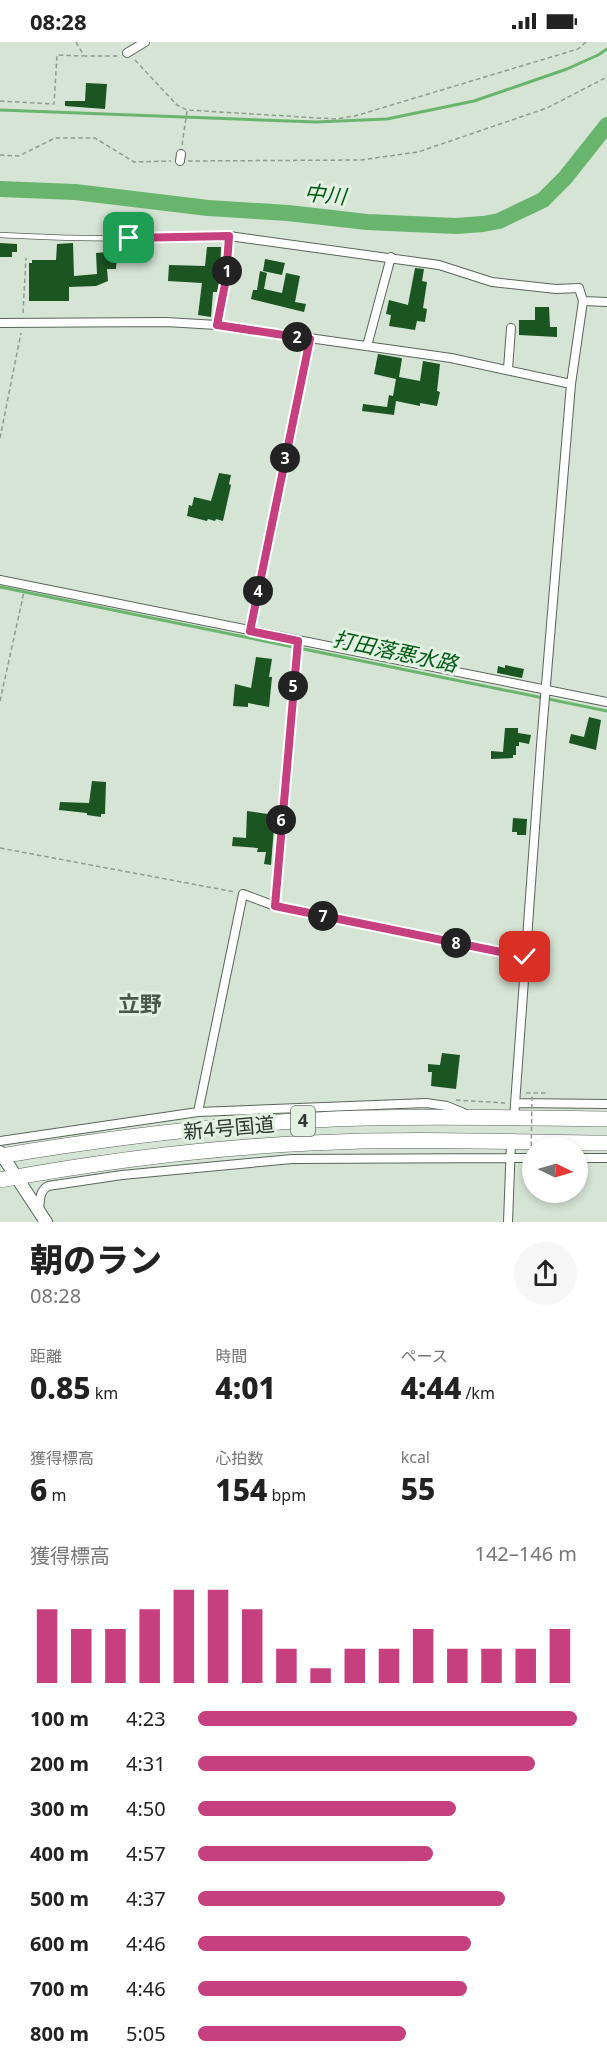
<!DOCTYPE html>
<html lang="ja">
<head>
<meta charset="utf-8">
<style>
  :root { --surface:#fff; --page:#f6f6f6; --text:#222; --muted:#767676; --accent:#c63f7e }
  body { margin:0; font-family:"Noto Sans","Noto Sans JP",sans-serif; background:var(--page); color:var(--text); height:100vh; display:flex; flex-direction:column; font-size:22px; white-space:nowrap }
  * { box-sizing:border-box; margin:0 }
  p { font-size:20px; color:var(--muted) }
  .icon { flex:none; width:33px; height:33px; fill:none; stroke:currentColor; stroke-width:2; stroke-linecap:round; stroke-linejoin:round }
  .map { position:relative; height:1180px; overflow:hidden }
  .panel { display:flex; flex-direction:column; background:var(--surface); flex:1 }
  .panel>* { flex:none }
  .needle { width:39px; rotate:95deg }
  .controls { position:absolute; left:522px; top:1095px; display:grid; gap:12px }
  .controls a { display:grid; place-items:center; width:66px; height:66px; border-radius:50%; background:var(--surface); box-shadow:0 3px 9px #0003; font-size:30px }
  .pin { position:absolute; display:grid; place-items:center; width:51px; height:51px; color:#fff; margin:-26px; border-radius:12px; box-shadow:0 3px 9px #0006 }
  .km { position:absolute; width:30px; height:30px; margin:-15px; border-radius:50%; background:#222; color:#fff; font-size:16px; line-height:30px; text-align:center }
  .round { display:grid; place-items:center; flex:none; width:63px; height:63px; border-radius:32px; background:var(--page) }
  .headline { display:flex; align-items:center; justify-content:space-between; height:102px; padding:0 30px }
  h1 { font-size:33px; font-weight:800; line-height:45px }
  .stats { display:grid; grid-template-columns:repeat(3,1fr); gap:9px; height:102px; padding:6px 30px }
  .stats div { display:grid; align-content:center }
  .stats b { font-size:30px; font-weight:800 }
  .stats small { font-size:16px; font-weight:400 }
  .stats p { font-size:16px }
  .chart { height:168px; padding:12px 30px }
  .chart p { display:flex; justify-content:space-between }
  .chart svg { width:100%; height:108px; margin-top:6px; stroke:var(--accent); stroke-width:6 }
  ul { padding:0 30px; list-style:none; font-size:20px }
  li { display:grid; grid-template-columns:96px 72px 1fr; align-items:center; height:45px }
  li i { height:15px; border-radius:8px; background:var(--accent) }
  .status { display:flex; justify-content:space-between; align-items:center; height:42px; padding:0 30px; background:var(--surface); direction:ltr }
  .status svg { height:16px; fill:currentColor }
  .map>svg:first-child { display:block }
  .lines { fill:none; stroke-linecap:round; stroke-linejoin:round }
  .stream { stroke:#6ab56e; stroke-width:3 }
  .river { stroke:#6ab56e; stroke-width:16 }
  .building { fill:#1b5522 }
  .lane-casing { stroke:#596659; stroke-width:6 }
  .street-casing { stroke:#596659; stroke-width:10 }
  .secondary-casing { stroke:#596659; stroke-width:14 }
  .highway-casing { stroke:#596659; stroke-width:16 }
  .path { stroke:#909b90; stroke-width:1.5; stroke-dasharray:4.5 3; stroke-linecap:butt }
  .lane { stroke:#fff; stroke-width:4.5 }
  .street { stroke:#fff; stroke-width:8 }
  .secondary { stroke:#fff; stroke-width:12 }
  .highway { stroke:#fff; stroke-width:15 }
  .path-bridge { stroke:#909b90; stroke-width:1.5; stroke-dasharray:4.5 3; stroke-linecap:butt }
  .route-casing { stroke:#fff; stroke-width:12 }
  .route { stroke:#c63f7e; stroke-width:8 }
  .labels { text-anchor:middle; stroke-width:6; stroke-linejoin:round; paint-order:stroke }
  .shield { fill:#e2f1e2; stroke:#656e65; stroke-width:1.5 }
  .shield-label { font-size:18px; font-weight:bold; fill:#303630 }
  .street-label { font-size:20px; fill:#303630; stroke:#e2f1e2 }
  .water-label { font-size:21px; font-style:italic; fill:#015916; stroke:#e2f1e2 }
  .quarter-label { font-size:22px; font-weight:bold; fill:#495649; stroke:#e2f1e2 }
</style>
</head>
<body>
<div class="status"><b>08:28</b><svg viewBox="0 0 49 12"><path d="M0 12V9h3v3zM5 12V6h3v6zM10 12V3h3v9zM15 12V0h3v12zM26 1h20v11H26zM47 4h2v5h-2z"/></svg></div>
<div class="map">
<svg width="607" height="1180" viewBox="0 0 607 1180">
  <rect width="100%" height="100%" fill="#d5e4d5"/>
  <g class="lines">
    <path class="stream" d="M0 68 316 80 387 77 474 59 567 27 598 13 607 7
      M0 545 607 669"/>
    <path class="river" d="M0 147 75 150 208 166 288 171 367 180 456 184 483 182 499 179 543 158 565 136 607 83"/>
  </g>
  <path class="building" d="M86 41 107 42 105 67 65 64V59H85Z
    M0 201 17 202V210H12V215H0Z
    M73 201 74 234 97 232 96 211 117 209 116 227H107L108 239 96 244 69 245V259H29V221H32V218H56L57 202Z
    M207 205H221L220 236 217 250H213L211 275 198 273 202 241 168 239 169 223 205 224Z
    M265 217 285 221 282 233 263 229Z
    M415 226 424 227 422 239 427 240 423 266 427 267 425 280 417 279 415 288 389 284 391 273 386 272 389 258 408 263Z
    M260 229 267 231 264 247 282 251 286 231 300 234 295 260 306 262 304 270 251 257 253 248H257Z
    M535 265H549L550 285H557V295L519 293V278H535Z
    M378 312 401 316 402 317 399 335 420 339 423 319 440 322 437 349 440 350 437 364 420 361V364L396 359 394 373 362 369 363 362 387 365 389 353 393 354 396 337 374 332Z
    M219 431 231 433 229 442 231 443 223 479 216 477 215 479 208 477 207 479 187 474 189 463 192 464 194 455 211 459Z
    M256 615 272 617 269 635H272L269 665 248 661V665L233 664 235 642 251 646Z
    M505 623 524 627 522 636 497 631 498 624 505 626Z
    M589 675 601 678 596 708 569 701 571 692 584 695Z
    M505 686H518V691L531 693 529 702 519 700V704H516V713H513V716L491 717V709L503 710Z
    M92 739 106 740 105 772H101V775L87 773V771L59 768 60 760 89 761Z
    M247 769 275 773 271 823 264 822 266 810H257L258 806 232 804 233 795 246 796Z
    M513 776 527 777 526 793H517V790H512Z
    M442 1011 460 1013 456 1047 431 1044 432 1030H428V1022L440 1023Z"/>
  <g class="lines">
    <defs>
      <path id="lane" d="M0 193C76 197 153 198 229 194"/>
      <path id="street" d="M127 11 145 0
        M180 119 181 112
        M583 259 607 260
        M0 281 166 280 217 283 451 316 571 342
        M217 283 226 237 229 194 439 223 492 240 556 247 579 246 583 259 571 342 541 703 514 1076
        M367 304 391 215
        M508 327 511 286
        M0 538 607 660
        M250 589 310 297
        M515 1061 607 1062
        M198 1070 243 852 275 864 298 599
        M0 1099 198 1070 426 1061 447 1064 464 1071
        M578 1116H607
        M39 1169C40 1159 39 1149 48 1144L122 1133 292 1117 532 1116
        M508 1180 511 1100"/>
      <path id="secondary" d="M0 1110 46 1180"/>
      <path id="highway" d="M0 1114C121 1094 243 1079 366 1076 446 1074 527 1076 607 1077
        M0 1138C103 1119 207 1106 311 1101 410 1096 509 1100 607 1101"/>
    </defs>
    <use href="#lane" class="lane-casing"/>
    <use href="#street" class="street-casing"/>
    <use href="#secondary" class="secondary-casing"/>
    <use href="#highway" class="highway-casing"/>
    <path class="path" d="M76 0 84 14H119
      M135 18 177 63 187 68 335 77 355 74 578 7 586 0
      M0 59 54 62 57 13 83 14
      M182 103 187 69
      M0 113 19 114 55 96H95L134 120 171 119
      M188 119 361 118 418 110 547 66 607 35
      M23 271 26 216
      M0 396 21 291
      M0 659 24 550
      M0 806 235 850
      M284 866 518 913
      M526 1051H548
      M456 1058 505 1061"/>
    <use href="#lane" class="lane"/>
    <use href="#street" class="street"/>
    <use href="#secondary" class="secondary"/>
    <use href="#highway" class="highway"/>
    <path class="path-bridge" d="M531 1119 532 1054"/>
  </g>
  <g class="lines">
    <defs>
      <path id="route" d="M129 196 229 194 226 237 217 283 310 297 250 589 298 599 275 864 525 915"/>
    </defs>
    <use href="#route" class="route-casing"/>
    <use href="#route" class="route"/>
  </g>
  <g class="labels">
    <rect class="shield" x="291" y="1064" width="24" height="30" rx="4.5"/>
    <g class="shield-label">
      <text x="303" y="1085">4</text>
    </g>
    <g class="street-label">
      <text transform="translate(229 1086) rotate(-5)" y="7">新4号国道</text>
    </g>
    <g class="water-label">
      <text transform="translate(325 153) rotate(6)" y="7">中川</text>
      <text transform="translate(395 610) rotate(12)" y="7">打田落悪水路</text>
    </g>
    <g class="quarter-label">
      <text x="140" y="970">立野</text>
    </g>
  </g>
</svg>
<div class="controls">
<a><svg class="needle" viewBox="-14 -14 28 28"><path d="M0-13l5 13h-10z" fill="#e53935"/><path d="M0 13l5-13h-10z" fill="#767676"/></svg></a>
</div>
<div class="pin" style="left:129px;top:196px;background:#1e9e55"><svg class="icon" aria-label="arrive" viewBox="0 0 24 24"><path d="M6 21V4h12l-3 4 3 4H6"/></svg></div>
<div class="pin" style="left:525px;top:915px;background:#d93025"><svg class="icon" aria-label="check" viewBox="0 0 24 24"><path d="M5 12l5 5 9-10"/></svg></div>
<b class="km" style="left:227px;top:229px">1</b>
<b class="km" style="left:297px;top:295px">2</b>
<b class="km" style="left:285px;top:416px">3</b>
<b class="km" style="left:258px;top:549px">4</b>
<b class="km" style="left:293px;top:644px">5</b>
<b class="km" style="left:281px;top:778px">6</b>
<b class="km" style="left:323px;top:874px">7</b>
<b class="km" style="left:456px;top:901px">8</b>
</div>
<section class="panel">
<div class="headline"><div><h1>朝のラン</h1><p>08:28</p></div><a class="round"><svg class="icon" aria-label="share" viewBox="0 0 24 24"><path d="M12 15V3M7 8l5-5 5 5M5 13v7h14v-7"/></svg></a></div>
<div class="stats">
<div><p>距離</p><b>0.85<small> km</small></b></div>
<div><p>時間</p><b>4:01</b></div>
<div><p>ペース</p><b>4:44<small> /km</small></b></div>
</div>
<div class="stats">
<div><p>獲得標高</p><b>6<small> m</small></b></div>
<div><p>心拍数</p><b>154<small> bpm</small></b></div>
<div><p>kcal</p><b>55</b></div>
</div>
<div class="chart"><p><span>獲得標高</span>142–146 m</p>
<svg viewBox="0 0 160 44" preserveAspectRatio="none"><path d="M5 44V14M15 44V22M25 44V22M35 44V14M45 44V6M55 44V6M65 44V14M75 44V30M85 44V38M95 44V30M105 44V30M115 44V22M125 44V30M135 44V30M145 44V30M155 44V22"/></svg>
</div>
<ul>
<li><b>100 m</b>4:23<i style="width:100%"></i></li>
<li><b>200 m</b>4:31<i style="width:89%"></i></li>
<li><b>300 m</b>4:50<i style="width:68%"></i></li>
<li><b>400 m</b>4:57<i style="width:62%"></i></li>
<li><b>500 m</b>4:37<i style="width:81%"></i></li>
<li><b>600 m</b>4:46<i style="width:72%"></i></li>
<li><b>700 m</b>4:46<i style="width:71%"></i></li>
<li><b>800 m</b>5:05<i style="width:55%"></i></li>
</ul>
</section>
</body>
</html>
